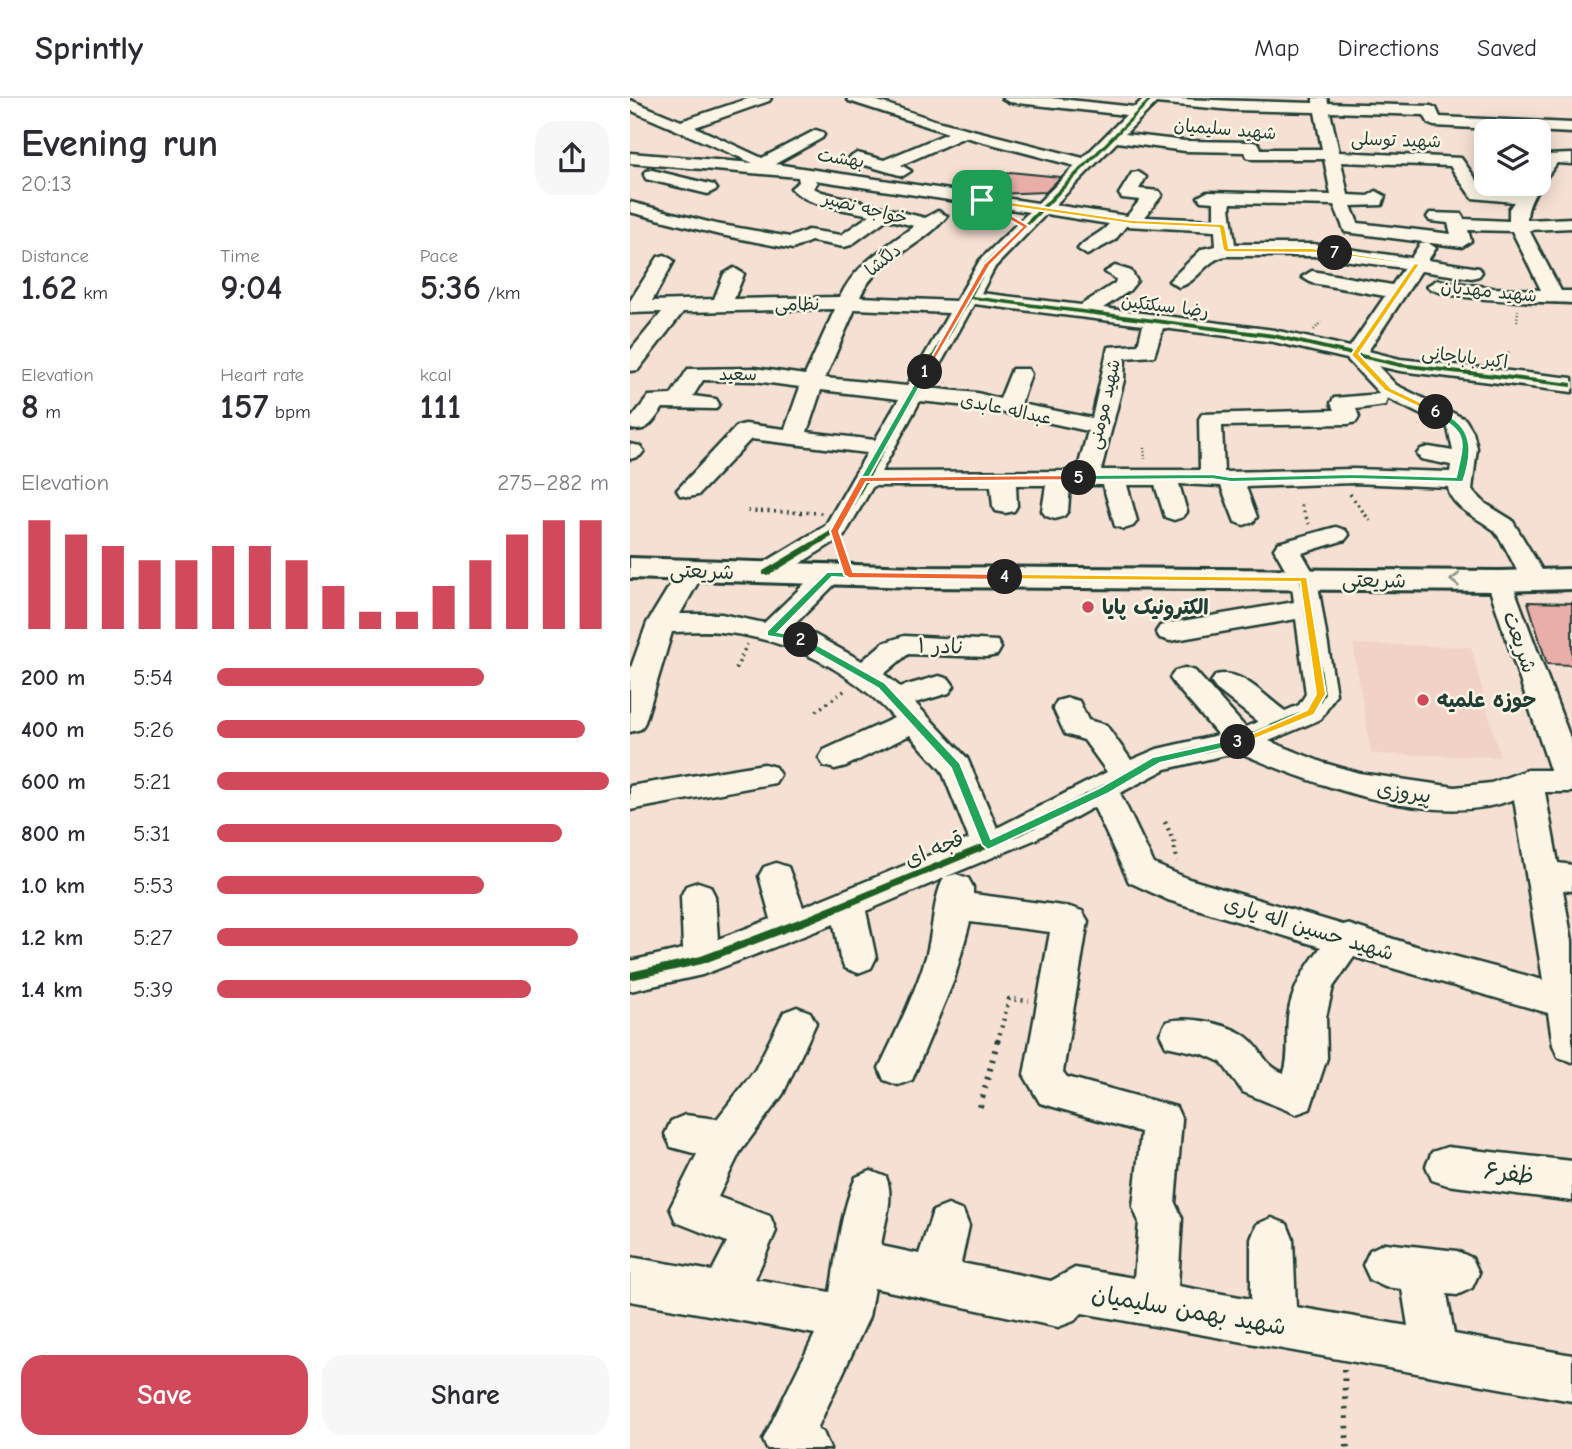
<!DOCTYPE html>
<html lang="en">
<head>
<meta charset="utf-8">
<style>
  :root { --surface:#fff; --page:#f7f7f7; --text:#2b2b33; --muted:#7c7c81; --line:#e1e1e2; --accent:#d1495b }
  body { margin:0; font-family:"Comic Neue","Playpen Sans Arabic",sans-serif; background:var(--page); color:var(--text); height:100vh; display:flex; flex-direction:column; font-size:26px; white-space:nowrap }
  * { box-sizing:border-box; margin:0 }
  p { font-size:23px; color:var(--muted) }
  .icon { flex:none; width:38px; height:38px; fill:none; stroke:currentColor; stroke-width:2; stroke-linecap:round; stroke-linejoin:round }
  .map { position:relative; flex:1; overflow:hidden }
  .sheet { display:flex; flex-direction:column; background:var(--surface); width:630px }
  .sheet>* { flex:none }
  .buttons { position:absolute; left:844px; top:21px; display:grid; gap:14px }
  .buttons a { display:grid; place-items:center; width:77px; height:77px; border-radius:14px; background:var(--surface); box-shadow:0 4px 18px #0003; font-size:35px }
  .pin { position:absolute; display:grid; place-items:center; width:60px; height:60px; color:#fff; margin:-30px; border-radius:14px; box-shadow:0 4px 10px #0006 }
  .km { position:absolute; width:35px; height:35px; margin:-18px; border-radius:50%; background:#222; color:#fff; font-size:19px; line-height:35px; text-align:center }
  .round { display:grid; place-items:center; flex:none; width:74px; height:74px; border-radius:21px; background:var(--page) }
  .overview { display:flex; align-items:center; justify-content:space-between; height:119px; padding:0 21px }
  h1 { font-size:38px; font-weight:700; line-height:52px }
  .stats { display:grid; grid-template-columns:repeat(3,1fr); gap:10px; height:119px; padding:7px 21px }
  .stats div { display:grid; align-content:center }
  .stats b { font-size:35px; font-weight:700 }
  .stats small { font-size:19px; font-weight:400 }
  .stats p { font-size:19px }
  .chart { height:196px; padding:14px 21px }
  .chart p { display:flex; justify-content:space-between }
  .chart svg { width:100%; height:126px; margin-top:7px; stroke:var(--accent); stroke-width:6 }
  .button { display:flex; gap:14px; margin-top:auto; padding:14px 21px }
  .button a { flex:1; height:80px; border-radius:21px; background:var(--accent); color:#fff; font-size:28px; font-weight:700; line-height:80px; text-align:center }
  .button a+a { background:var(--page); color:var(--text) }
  ul { padding:0 21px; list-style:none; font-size:23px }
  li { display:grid; grid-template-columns:112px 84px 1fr; align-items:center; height:52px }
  li i { height:18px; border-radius:9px; background:var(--accent) }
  header { display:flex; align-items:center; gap:42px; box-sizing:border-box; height:98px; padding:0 35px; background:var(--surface); border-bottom:2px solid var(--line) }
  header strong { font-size:33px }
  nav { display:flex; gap:38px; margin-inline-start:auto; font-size:24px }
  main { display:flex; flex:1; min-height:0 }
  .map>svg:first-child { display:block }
  .built { fill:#f2d1c6 }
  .building { fill:#e9aea8; stroke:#1f3d34; stroke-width:2 }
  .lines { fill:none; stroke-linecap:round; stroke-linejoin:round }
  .minor-casing { stroke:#1f3d34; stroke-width:5 }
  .major-casing { stroke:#1f3d34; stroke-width:6 }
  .path-far3 { stroke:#1f3d34; stroke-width:2.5; stroke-dasharray:1 2.5; stroke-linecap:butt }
  .path-far2 { stroke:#1f3d34; stroke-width:3.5; stroke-dasharray:2 4.5; stroke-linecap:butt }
  .path-far1 { stroke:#1f3d34; stroke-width:4.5; stroke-dasharray:2 5; stroke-linecap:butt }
  .path { stroke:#1f3d34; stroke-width:6; stroke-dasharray:2.5 7; stroke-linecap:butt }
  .minor { fill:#fcf5e5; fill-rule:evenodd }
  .major { fill:#fcf5e5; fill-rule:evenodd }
  .cycleway-casing { stroke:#fcf5e5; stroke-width:4 }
  .cycleway { fill:#1b5e20; fill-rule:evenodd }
  .oneway { stroke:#8e998c }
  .split-1 { fill:#f0652b; stroke:#fff; stroke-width:2 }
  .split-2 { fill:#22a559; stroke:#fff; stroke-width:2 }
  .split-3 { fill:#22a559; stroke:#fff; stroke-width:2 }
  .split-4 { fill:#f5b400; stroke:#fff; stroke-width:2 }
  .split-5 { fill:#f0652b; stroke:#fff; stroke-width:2 }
  .split-6 { fill:#22a559; stroke:#fff; stroke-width:2 }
  .split-7 { fill:#f5b400; stroke:#fff; stroke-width:2 }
  .split-8 { fill:#f5b400; stroke:#fff; stroke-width:2 }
  .poi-dot { fill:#d1495b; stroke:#fcf5e5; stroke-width:2.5 }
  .labels { text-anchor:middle; stroke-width:5; stroke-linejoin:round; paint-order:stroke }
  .far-street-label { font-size:18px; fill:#1f3d34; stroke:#fcf5e5 }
  .street-label { font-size:21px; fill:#1f3d34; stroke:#fcf5e5 }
  .poi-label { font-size:21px; font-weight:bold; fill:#1f3d34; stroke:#fcf5e5; text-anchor:start }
  .near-street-label { font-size:24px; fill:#1f3d34; stroke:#fcf5e5 }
</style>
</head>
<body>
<header>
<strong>Sprintly</strong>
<nav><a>Map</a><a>Directions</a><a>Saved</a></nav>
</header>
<main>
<section class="sheet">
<div class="overview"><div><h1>Evening run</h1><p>20:13</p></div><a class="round"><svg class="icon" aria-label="share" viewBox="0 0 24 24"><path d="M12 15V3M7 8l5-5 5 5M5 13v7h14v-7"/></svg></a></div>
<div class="stats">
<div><p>Distance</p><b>1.62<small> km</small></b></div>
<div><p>Time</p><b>9:04</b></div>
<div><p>Pace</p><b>5:36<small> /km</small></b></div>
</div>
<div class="stats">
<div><p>Elevation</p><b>8<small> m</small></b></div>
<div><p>Heart rate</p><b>157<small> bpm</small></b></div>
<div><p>kcal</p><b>111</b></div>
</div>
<div class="chart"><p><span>Elevation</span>275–282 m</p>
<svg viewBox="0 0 160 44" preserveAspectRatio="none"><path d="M5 44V6M15 44V11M25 44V15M35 44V20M45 44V20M55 44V15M65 44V15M75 44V20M85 44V29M95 44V38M105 44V38M115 44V29M125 44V20M135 44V11M145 44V6M155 44V6"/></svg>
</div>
<ul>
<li><b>200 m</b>5:54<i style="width:68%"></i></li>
<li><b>400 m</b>5:26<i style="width:94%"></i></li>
<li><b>600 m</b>5:21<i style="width:100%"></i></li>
<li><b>800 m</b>5:31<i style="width:88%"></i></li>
<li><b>1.0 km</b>5:53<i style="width:68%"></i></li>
<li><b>1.2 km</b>5:27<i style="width:92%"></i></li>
<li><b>1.4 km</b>5:39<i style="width:80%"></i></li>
</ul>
<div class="button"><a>Save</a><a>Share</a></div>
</section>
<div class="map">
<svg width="942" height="1351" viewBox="0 0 942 1351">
  <rect width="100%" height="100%" fill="#f6e0d3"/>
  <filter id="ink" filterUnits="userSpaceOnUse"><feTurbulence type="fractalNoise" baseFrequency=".0143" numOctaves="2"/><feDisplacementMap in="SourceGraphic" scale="14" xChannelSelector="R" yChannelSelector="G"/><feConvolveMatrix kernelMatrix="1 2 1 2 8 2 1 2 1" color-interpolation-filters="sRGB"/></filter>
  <g filter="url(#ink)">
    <path class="built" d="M723 546 841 549 870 659 741 656Z"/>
    <path class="building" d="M380 74 431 79 416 94 368 96 351 94Z
      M898 504 942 505V567L917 566Z"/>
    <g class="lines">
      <defs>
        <path id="minor" d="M120 0H141L139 3 65 29 132 60 186 32 192 34 194 37 192 40 145 66 408 105 445 68 335 39 271 67 281 73 273 78 221 63 219 60 227 55 254 62 318 35 219 3 217 0H239L307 23 453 60 496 17 379 4 372 0H421L505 9 514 0 683 5V0H697L698 5 801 8 806 10 810 19 942 25V35L804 28 799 26 794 17 700 14 709 54 831 60 853 91 890 94 896 86H908V68L916 57 942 56V66L927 65C915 82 897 100 897 122L942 120V130L899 132 931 193H942V205C919 204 809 203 797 188L807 182 862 190 911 192 882 133 838 132 841 143 832 149 715 134 704 107 601 105 600 110 605 146H683L781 160 790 146 797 144 806 150 798 162 849 170 852 174 849 178 842 180 791 173 738 253 770 261 942 280V294L770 273 748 268 766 287 835 321 843 334 847 350 842 392 856 406 882 422 918 482 914 488 905 490 896 488C885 472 874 441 861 430 847 419 820 409 818 389L723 385 616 389 627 419 623 424 614 427 605 424 591 388 549 386 557 414 553 419 544 422 535 419 525 387H497L507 423 503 428 494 431 485 428 473 387H440L438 413 434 418 425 421 416 418 412 413 416 387H386L387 408 384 413 375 415 366 413 363 408 361 388H243L214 438 145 481 136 483 127 481 123 475 127 469 195 428 237 355 121 341 68 397 59 399 50 397 47 392 107 328 115 326 155 331 170 289 124 283 73 282 63 298 86 301 89 306 86 311 33 310C23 323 18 335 1 331L0 322 19 298 41 297 58 271 124 270 175 277 205 211 53 214 8 272 0 273V253L32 214 0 215V203L28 159 35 157 44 163 22 203 84 201 94 176 104 170 114 176 104 201 210 199C225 166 256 149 284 128L257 121 221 147 214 149 181 143 163 151 86 136 0 114V104L86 126 160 139 178 132 211 137 240 117C217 111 177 109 161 90L169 84 168 79 0 65V55L123 65 0 12V2L51 23ZM526 5 603 12 685 14 692 51H631L629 46 623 44 555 43 495 36ZM487 44 555 53 615 54 617 59 623 61H694L701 97 577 94 568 99 571 103 584 104V122L515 119 532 97 529 93 509 91 516 79 508 74 502 75 489 96 492 100 510 102 497 118 425 107ZM711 64 820 68 842 100 884 104 879 111V123L834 121 831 116 800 115 797 119 800 123 818 125 821 136 728 125 721 108 752 107 755 98 746 93 738 98 718 97ZM185 82 399 114 350 162 326 203 230 199C247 160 292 150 317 118L308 113 295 120 192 94 183 90 187 85ZM416 116 479 126C470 137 456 140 448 151L457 157 485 142 496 128 585 133 586 148 572 151 539 183 549 189C568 184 576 161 596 158H683L774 170 762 187 682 173 672 179 682 185 755 198 720 249 644 232 473 210 499 193 507 183 501 173 485 168 475 174 486 181 485 185 451 207 351 195 365 169ZM344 206 513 227 508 247 478 249 462 320 391 306 401 276 398 271H382L370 301 347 295 297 290ZM225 211 319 215 277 288 195 280ZM533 230 644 244 717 261 750 296 704 300 701 305 704 312 572 316 569 321 570 372H471L494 282 495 260 524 258ZM191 292 269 301 245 342 177 334ZM757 300 818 330 823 353 799 349 791 351 787 356 791 361 821 367 820 374 723 371 594 374 592 328 718 326 726 324 729 319 726 311 755 307ZM290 303 347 309 458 333 447 373 251 374Z
          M22 72 84 87 87 91 78 96 16 81 14 77 16 73Z
          M0 346 10 348 14 353 10 358 0 361Z
          M706 429 715 432 719 437 715 442 672 455 687 481 706 596 691 621 639 643 694 665 729 675 825 689 861 685 897 672H920L857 483 861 477 870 475 879 477 942 645V694H915L928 765 942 767V793L933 792 942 843V964L928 959 923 947 918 915 724 859 703 889 696 919 697 960 680 1011 666 1016 613 994 591 964 573 956 536 948 530 936 536 924C557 917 602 926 619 941 634 954 633 967 654 975 660 956 656 939 658 919 661 892 675 870 691 849L538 802 499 784 464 709 404 742 315 779 326 776 338 780 343 789V796L440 809 452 813 458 823 433 974 437 979 546 1009 552 1022 545 1105 552 1120 548 1188 621 1201V1141L627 1126 642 1120 657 1126 663 1141 666 1209 778 1228 772 1191 755 1189 740 1182 733 1167 740 1152 755 1145 827 1153 842 1160 849 1175 842 1190 827 1197 817 1196 824 1236 942 1257V1303L452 1215 444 1223 428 1229 244 1190 239 1219 187 1331 193 1334 200 1351H137L133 1342 185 1236 0 1203V1159L82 1173 97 1144 46 1124 40 1110 67 1056 41 1049 35 1036 41 1023 55 1017 87 1021 125 972 154 914 167 909 180 914 186 925 153 996 110 1054 88 1099 140 1118 146 1133 125 1181 200 1194C207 1155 210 1116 226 1079L241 1073 256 1079C265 1100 254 1125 251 1148L289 1156 303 1113 318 1107 333 1113 339 1128 331 1165 421 1183 445 1170 504 1180 509 1124 503 1109 511 1034 410 1005 394 977 420 834 340 824 324 882 282 982 268 987 254 982 249 970C266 934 284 898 296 859 303 836 303 799 314 780L236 813 246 860 241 870 228 875 215 870 210 860 204 826 72 877 0 893V863L53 851 51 798 56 788 68 784 80 788 85 798 88 841 141 821 129 778 134 769 146 765 158 769 173 809 339 741 312 673 280 637 216 668 205 671 194 668 189 660 194 652 264 620C220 571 156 540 90 534 75 532 58 534 42 534L15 624 11 631 0 634V572L17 525 48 474 52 468 61 466 70 468 74 474 50 516H91L134 525 191 470 200 468 209 470 213 476 209 482 160 531 185 537 232 563 253 545 274 538 367 543 371 550 367 557 357 559 278 556 254 576 270 589 309 578 319 581 324 588 319 595 285 605 337 660 367 730 477 674 454 642 435 636 423 610 427 603 438 600 449 603 458 622 476 627 501 662 527 651 588 637 545 587 540 580 545 573 555 570 565 573 615 629 628 624 586 591 581 584 586 577C611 570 635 599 655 613L669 607 676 596 666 521 540 543 530 540 526 534 530 528 540 525 664 504 661 481 644 451 648 445ZM608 654C681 685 806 733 884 701L913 882 782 847 717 826 713 827 559 781 524 766 490 695 536 671Z
          M134 666 145 669 150 677 145 685 0 712V688Z
          M817 1049 942 1063V1103L817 1087 802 1082 796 1068 802 1054Z"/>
        <path id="major" d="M0 460 288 469 870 473 942 471V491L870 493 288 489 0 480Z"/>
      </defs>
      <use href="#minor" class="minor-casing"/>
      <use href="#major" class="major-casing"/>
      <path class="path-far3" d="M887 223 888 212
        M684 232 691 224
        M876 265 879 252
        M514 350 515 361"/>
      <path class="path-far2" d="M720 396 740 423
        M671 407 679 426
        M118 413 193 415
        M106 571 117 546
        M186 613 217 591"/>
      <path class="path-far1" d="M535 724 544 744 547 764
        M368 943 379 901 399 903"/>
      <path class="path" d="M350 1009 368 941
        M714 1271 717 1351"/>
      <use href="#minor" class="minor"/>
      <use href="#major" class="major"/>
      <defs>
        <path id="cycleway" d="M520 0H524L359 167 342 198 644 236 770 265 942 285V289L770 269 644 240 340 201 208 435 139 477H133V473L202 432 355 165Z
          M671 479H674L678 481 695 596 683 616 613 645 529 665 395 735 183 824 72 866 0 882V874L71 858 177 818 389 731 524 660 608 640 677 612 687 596 670 481Z"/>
      </defs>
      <use href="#cycleway" class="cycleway-casing"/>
      <use href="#cycleway" class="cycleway"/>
    </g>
    <defs><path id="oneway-chevron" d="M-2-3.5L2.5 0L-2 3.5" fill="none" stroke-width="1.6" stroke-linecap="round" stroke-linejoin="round" transform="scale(1.75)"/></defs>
    <use class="oneway" href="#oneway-chevron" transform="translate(825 482) rotate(-179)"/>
  </g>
  <path class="split-1" d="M349 101H354L399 128 360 167 298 274 292 276 354 166 392 129 349 104Z"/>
  <path class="split-2" d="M295 272 298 274 209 433 224 477 219 480 202 479 148 534 174 539V544L137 538V533L197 474H213L200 433 291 274Z"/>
  <path class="split-3" d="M171 538 255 585 330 665 361 741 469 690 523 659 608 640 614 644 608 647 530 665 477 696 358 752 352 747 321 670 248 590 167 544 166 542Z"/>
  <path class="split-4" d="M375 476 677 479 696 596 684 617 612 646H604L603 644 677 612 686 596 670 484 372 481 371 479Z"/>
  <path class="split-5" d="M449 377 454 380 452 382 236 384 209 433 223 474 375 476 380 479 375 482 219 480 214 477 200 433 230 379Z"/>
  <path class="split-6" d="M803 313C810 313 813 315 819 318 845 333 842 358 833 384L723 381 601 384 582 381 449 382 445 380 449 377 582 376 601 379 723 376 826 379C834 342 839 336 803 316Z"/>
  <path class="split-7" d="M705 153 790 166 729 256 761 290 809 313V316H803L755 293 721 257 783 167 702 156Z"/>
  <path class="split-8" d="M352 100 502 122 592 126 595 128 599 150H683L708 155 596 154 593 152 589 130 502 126 349 104Z"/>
  <g class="poi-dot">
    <circle cx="458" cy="509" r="7"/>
    <circle cx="793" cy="602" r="7"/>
  </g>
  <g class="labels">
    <g class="far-street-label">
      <text transform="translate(595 31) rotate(5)" y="6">شهید سلیمیان</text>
      <text transform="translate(766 42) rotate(2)" y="6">شهید توسلی</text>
      <text transform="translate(211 60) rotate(9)" y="6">بهشت</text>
      <text transform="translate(235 110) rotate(14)" y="6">خواجه نصیر</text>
      <text transform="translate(253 162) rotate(-39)" y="6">دلگشا</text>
      <text transform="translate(859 193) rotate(6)" y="6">شهید مهدیان</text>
      <text transform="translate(167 206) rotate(-1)" y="6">نظامی</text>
      <text transform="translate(535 208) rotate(7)" y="6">رضا سبکتکین</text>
      <text transform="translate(835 259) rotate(7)" y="6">اکبر باباجانی</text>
      <text transform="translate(108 276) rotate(1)" y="6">سعید</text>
      <text transform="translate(474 306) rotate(-77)" y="6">شهید مومنی</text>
      <text transform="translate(376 311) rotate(12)" y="6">عبداله عابدی</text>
    </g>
    <g class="street-label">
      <text transform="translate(72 473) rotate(2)" y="7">شریعتی</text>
      <text transform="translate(744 482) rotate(1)" y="7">شریعتی</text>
      <text transform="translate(890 544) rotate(71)" y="7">شریعت</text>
      <text transform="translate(311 548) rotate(2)" y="7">نادر ۱</text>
      <text transform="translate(774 694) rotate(8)" y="7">پیروزی</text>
      <text transform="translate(304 751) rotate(-23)" y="7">قجه ای</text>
      <text transform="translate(679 830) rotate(17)" y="7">شهید حسین اله یاری</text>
    </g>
    <g class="poi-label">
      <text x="472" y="516">الکترونیک پایا</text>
      <text x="807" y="609">حوزه علمیه</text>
    </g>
    <g class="near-street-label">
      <text transform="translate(879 1075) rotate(7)" y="8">ظفر۶</text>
      <text transform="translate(559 1212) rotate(10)" y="8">شهید بهمن سلیمیان</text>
    </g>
  </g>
</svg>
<div class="buttons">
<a><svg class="icon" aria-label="layers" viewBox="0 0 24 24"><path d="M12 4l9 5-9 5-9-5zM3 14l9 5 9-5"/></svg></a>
</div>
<div class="pin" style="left:352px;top:102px;background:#1e9e55"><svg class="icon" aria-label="arrive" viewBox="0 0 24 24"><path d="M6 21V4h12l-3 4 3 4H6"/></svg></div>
<b class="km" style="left:295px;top:274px">1</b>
<b class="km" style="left:171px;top:542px">2</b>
<b class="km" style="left:608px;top:644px">3</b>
<b class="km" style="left:375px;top:479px">4</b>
<b class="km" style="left:449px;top:380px">5</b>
<b class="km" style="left:806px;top:314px">6</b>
<b class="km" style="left:705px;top:155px">7</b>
</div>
</main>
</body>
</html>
